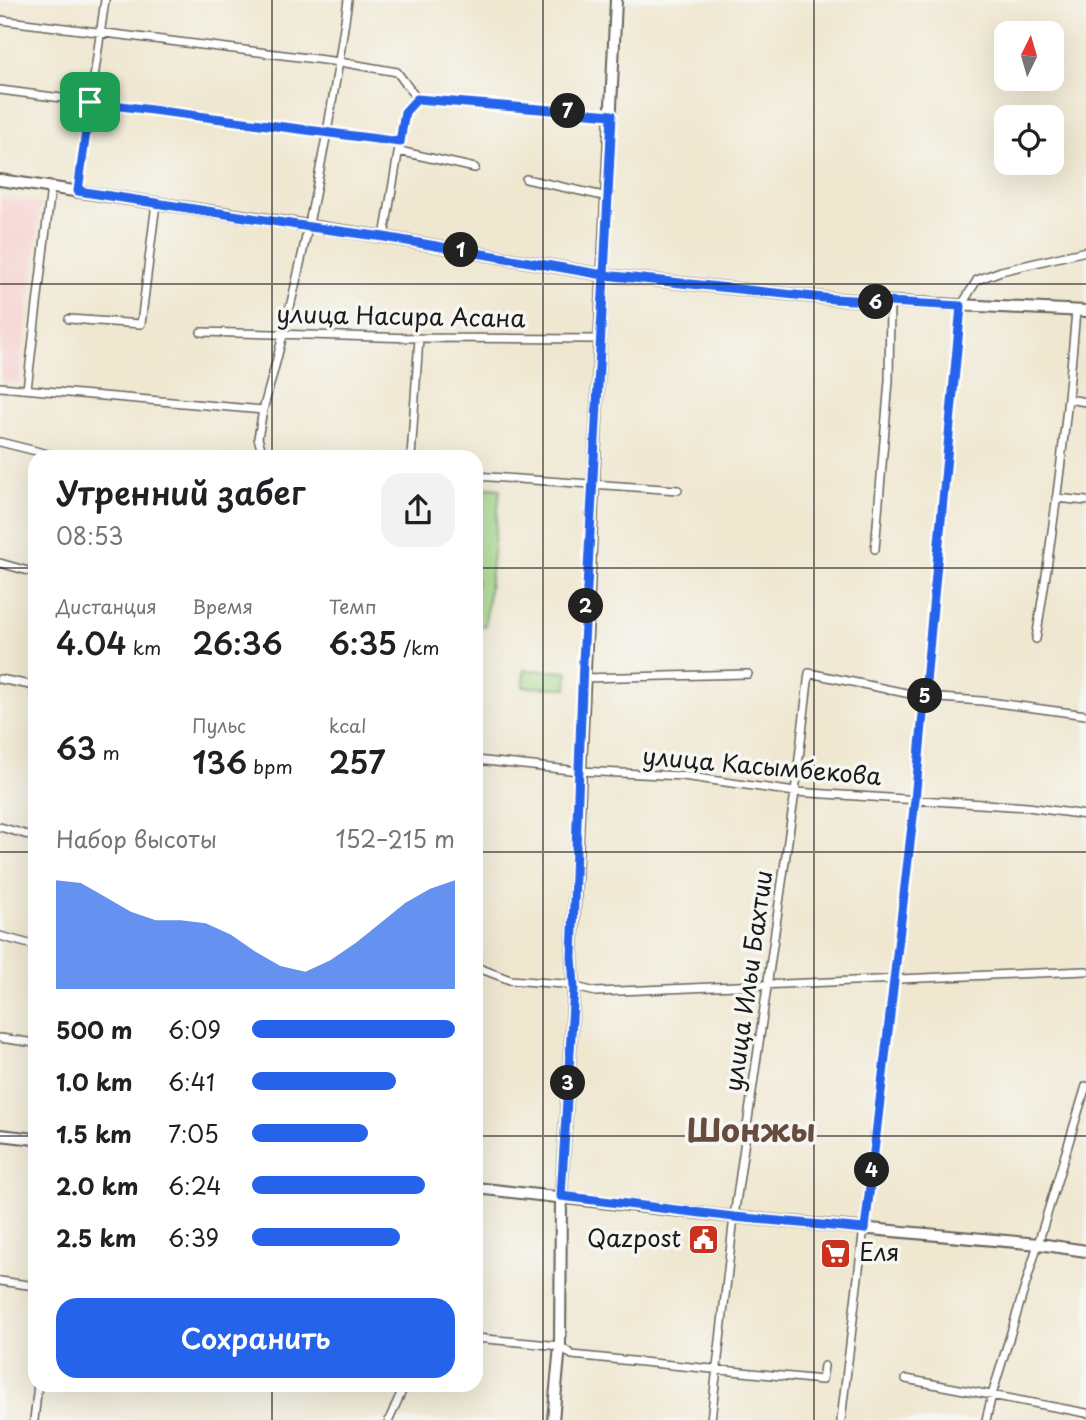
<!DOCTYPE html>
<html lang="ru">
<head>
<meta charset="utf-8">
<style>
  :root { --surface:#fff; --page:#f2f2f2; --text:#202124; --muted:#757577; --accent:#2563eb }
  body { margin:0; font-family:"Playpen Sans",sans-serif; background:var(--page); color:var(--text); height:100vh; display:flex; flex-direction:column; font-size:26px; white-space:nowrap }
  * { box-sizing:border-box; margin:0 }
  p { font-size:23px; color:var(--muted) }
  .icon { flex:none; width:38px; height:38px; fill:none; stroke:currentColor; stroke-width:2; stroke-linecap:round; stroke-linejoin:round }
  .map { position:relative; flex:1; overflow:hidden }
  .side { position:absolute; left:28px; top:450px; width:455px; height:942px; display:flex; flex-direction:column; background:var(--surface); border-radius:21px; box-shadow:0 7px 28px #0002 }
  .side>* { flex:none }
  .needle { width:46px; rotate:5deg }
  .controls { position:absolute; left:994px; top:21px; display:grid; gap:14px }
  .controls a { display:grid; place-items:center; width:70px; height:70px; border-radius:14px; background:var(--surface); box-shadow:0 7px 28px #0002; font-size:35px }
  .pin { position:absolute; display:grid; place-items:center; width:60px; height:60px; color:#fff; margin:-30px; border-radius:14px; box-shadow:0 4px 10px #0006 }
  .km { position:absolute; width:35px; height:35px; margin:-18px; border-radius:50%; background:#222; color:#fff; font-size:19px; line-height:35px; text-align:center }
  .round { display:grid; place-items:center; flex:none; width:74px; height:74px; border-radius:21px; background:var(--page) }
  .head { display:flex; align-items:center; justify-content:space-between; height:119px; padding:0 28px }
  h1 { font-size:32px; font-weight:600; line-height:52px }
  .stats { display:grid; grid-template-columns:repeat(3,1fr); gap:10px; height:119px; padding:7px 28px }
  .stats div { display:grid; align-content:center }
  .stats b { font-size:30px; font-weight:600 }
  .stats small { font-size:19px; font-weight:400 }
  .stats p { font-size:19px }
  .chart { height:196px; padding:14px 28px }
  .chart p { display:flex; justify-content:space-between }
  .chart svg { width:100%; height:126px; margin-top:7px; fill:var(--accent); opacity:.7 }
  .cta { display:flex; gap:14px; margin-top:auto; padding:14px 28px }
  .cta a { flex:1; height:80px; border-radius:21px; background:var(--accent); color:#fff; font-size:28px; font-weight:600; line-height:80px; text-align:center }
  ul { padding:0 28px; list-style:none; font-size:23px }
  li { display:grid; grid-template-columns:112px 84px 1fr; align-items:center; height:52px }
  li i { height:18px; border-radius:9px; background:var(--accent) }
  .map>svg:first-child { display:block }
  .built { fill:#f7d0ce }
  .green { fill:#a3d888; stroke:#607a52; stroke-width:2 }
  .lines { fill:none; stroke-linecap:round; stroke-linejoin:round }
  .street-casing { stroke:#66635b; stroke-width:10 }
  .secondary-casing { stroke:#66635b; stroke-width:14 }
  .street { stroke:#fff; stroke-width:7 }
  .secondary { stroke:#fff; stroke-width:10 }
  .route-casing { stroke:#fff; stroke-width:14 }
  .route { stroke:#2563eb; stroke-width:9 }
  .grid { fill:none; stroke:#1c1c1c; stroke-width:2; stroke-opacity:0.55 }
  .labels { text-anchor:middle; stroke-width:7; stroke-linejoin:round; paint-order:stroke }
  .street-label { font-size:24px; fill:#1c1c1c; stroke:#f6f6f2 }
  .poi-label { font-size:24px; fill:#1c1c1c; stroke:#f6f6f2; text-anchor:end }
  .district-label { font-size:32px; font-weight:bold; fill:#684b3f; stroke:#f6f6f2 }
</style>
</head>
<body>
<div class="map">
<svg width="1086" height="1420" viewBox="0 0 1086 1420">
  <rect width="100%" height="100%" fill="#f6f6f2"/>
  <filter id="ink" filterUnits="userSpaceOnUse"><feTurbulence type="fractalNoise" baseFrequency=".0143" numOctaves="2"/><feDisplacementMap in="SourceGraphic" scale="14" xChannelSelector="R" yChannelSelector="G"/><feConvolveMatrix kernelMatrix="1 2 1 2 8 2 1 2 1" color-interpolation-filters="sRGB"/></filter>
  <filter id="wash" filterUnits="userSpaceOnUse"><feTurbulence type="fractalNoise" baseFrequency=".00686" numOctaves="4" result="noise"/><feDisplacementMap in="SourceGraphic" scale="28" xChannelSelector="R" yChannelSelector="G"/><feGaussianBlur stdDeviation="1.57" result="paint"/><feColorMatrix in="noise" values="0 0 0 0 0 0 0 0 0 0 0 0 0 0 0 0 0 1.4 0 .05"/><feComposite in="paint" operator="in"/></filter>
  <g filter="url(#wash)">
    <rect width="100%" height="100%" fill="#efe7d0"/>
    <path class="built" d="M0 198 41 203 19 383 0 382Z"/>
    <path class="green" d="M476 487 500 489 485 626 476 625Z
      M524 670 568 672 567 688 523 687Z"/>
  </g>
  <g filter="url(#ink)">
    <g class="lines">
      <defs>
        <path id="street" d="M0 20 340 62 397 72 417 99 612 115
          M0 90 400 142
          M399 151 475 168
          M526 179 608 197
          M78 191 105 0
          M384 237 405 112 417 99
          M69 319 141 324 156 203
          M201 332 414 338 601 339
          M0 387 263 410
          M27 389 51 187
          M1068 399 1086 402
          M0 442 60 457
          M269 457 262 452 258 438 263 410C301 275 329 139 348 0
          M411 457 419 338
          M476 476 678 490
          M1056 498 1086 501
          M875 549 889 381 890 303
          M0 563 35 573
          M1036 639C1054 530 1067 421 1076 311
          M582 678 748 674
          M0 679 35 686
          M476 760 579 771 683 776 795 792 1028 807 1086 815
          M0 827 35 837
          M0 936 33 945
          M476 967 510 980 563 984 596 992 1086 971
          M0 1038 35 1043
          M0 1281 35 1286
          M476 1338 560 1346 572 1355 822 1380 824 1366
          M906 1379 1086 1413
          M34 1420 38 1384
          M389 1420 405 1384
          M711 1420 734 1217 795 792 809 673 925 697 982 701 1086 715
          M841 1420 915 800 961 306 977 280 1001 271 1086 251
          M986 1420 992 1395 1086 1086"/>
        <path id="secondary" d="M0 180 384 237 604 275 834 299 1086 311
          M0 1135 35 1139
          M476 1188 734 1217 1039 1244 1086 1251
          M553 1420 560 1346 561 1196 574 988 572 956C584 637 603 319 616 0"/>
      </defs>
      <use href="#street" class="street-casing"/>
      <use href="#secondary" class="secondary-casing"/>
      <use href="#street" class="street"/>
      <use href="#secondary" class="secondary"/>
    </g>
  </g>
  <g class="lines" filter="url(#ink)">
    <defs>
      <path id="route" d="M90 102 78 191 310 227 384 237 604 275 583 662 572 956 574 988 561 1196 734 1217 865 1229 915 800 961 306 834 299 604 275 612 115 417 99 405 112 400 142 90 102"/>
    </defs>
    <use href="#route" class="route-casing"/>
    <use href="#route" class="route"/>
  </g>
  <path class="grid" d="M272 0V457M543 0V1420M814 0V1420M0 284H1086M0 568H35M476 568H1086M0 852H35M476 852H1086M0 1136H35M476 1136H1086M272 1384V1420"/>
  <defs>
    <symbol id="civic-square" viewBox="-11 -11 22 22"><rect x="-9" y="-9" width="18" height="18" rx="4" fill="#c8321e" stroke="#f6f6f2"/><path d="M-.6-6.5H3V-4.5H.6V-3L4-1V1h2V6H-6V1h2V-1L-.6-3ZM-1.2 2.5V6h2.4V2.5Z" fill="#fff"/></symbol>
    <symbol id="supermarket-square" viewBox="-11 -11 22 22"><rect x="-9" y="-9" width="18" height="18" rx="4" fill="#c8321e" stroke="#f6f6f2"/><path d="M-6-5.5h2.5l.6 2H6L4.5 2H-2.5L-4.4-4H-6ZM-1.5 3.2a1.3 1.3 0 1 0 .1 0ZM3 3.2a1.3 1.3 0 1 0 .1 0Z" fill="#fff"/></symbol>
  </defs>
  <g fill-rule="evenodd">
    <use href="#civic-square" x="686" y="1222" width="35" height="35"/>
    <use href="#supermarket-square" x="818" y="1236" width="35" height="35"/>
  </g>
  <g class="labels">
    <g class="street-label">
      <text transform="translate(401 317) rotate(1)" y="8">улица Насира Асана</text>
      <text transform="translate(762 767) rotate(5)" y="8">улица Касымбекова</text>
      <text transform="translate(749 981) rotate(-82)" y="8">улица Ильи Бахтии</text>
    </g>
    <g class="poi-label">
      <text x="681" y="1247">Qazpost</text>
      <text x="859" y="1261" text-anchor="start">Еля</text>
    </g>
    <g class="district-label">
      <text x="751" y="1142">Шонжы</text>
    </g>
  </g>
</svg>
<div class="controls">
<a><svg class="needle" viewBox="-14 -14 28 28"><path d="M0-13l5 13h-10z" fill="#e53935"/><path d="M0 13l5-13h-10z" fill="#757577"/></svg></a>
<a><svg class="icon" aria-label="locate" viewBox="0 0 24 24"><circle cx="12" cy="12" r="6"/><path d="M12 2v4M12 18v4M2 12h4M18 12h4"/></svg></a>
</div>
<div class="pin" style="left:90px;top:102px;background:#1e9e55"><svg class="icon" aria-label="arrive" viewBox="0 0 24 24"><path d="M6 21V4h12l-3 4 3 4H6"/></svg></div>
<b class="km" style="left:461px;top:250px">1</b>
<b class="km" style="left:586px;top:606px">2</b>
<b class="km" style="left:568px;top:1083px">3</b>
<b class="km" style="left:872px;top:1170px">4</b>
<b class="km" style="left:925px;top:696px">5</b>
<b class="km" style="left:876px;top:302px">6</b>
<b class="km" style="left:568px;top:111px">7</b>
<section class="side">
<div class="head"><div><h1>Утренний забег</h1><p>08:53</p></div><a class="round"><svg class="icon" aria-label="share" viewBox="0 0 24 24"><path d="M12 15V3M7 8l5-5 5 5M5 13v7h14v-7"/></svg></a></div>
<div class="stats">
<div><p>Дистанция</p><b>4.04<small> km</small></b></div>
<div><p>Время</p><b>26:36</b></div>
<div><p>Темп</p><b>6:35<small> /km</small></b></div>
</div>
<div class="stats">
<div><b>63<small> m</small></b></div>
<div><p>Пульс</p><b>136<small> bpm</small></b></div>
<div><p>kcal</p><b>257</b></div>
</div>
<div class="chart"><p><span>Набор высоты</span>152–215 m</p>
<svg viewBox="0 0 160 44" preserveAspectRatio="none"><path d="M0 44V6L10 7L20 12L30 17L40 20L50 20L60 21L70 25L80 31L90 36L100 38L110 34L120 28L130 21L140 14L150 9L160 6V44z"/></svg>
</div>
<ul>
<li><b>500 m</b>6:09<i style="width:100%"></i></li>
<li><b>1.0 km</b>6:41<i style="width:71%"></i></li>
<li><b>1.5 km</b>7:05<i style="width:57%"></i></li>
<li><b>2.0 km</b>6:24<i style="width:85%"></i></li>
<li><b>2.5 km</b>6:39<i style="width:73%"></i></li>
</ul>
<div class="cta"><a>Сохранить</a></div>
</section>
</div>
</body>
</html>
